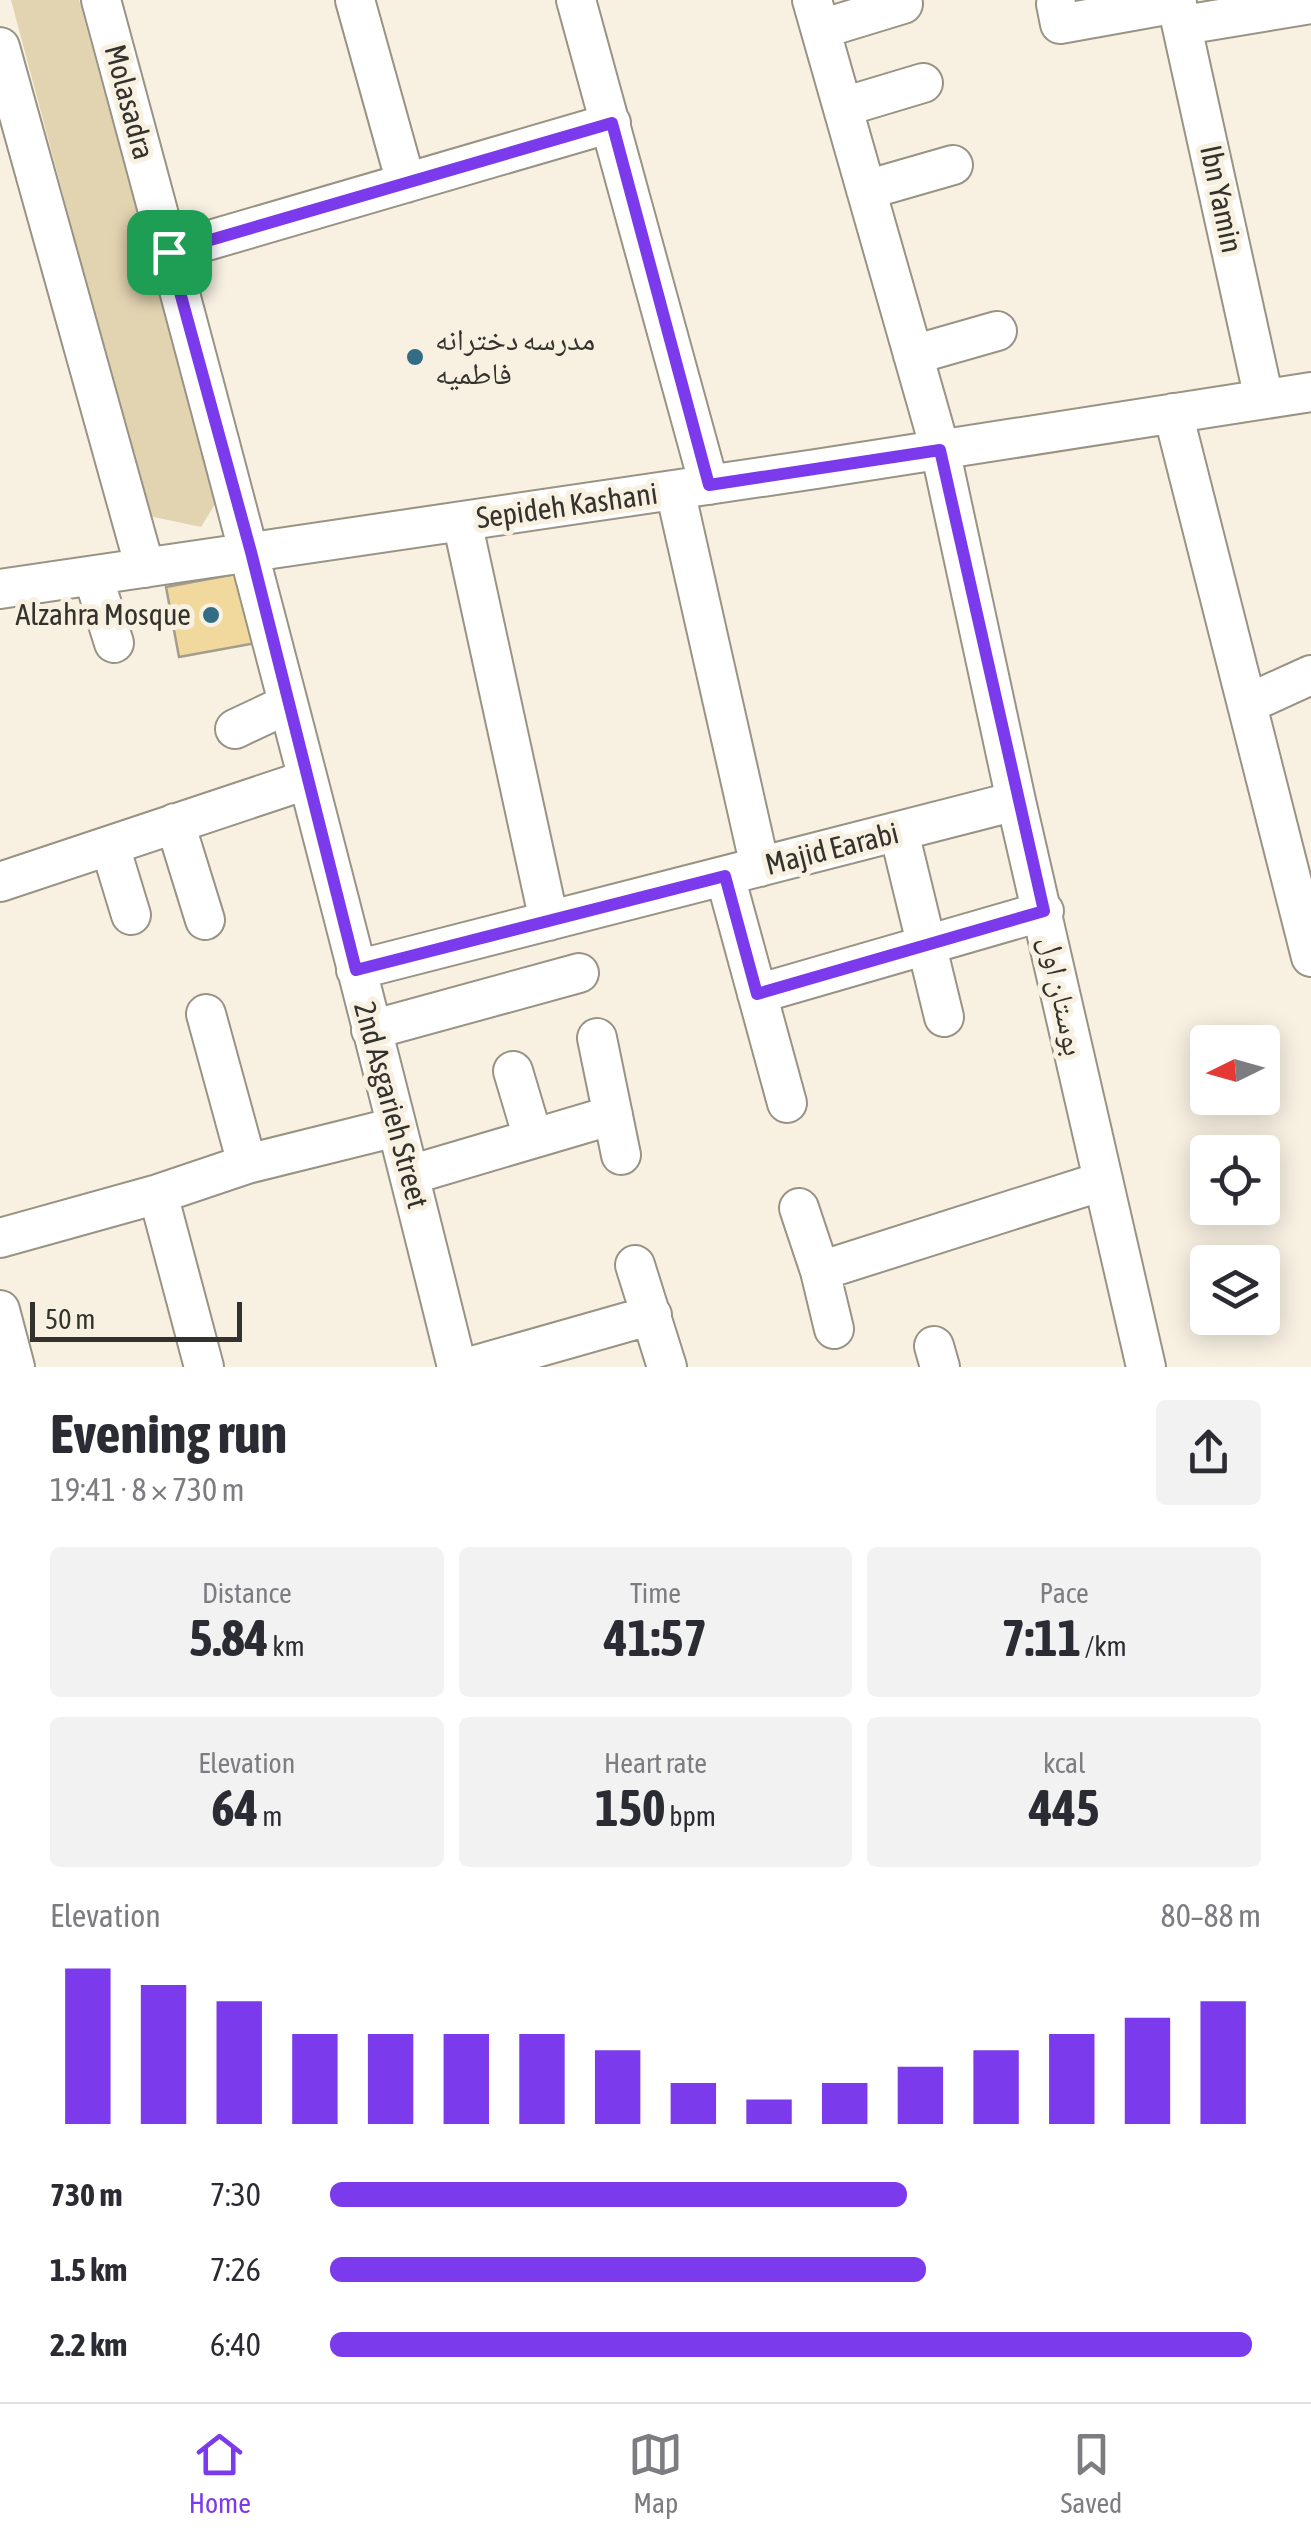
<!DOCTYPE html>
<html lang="en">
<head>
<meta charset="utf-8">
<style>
  :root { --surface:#fff; --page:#f2f2f3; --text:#2b2b33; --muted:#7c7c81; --line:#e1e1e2; --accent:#7c3aed }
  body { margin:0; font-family:"Asap Condensed","Noto Naskh Arabic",sans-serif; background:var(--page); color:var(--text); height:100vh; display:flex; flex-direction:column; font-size:38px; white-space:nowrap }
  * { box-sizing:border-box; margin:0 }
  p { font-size:32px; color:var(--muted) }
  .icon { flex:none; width:55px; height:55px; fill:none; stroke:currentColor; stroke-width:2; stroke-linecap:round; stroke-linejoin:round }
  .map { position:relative; height:1367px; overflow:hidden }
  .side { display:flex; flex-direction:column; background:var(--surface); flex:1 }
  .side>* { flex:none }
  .needle { width:65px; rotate:265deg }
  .controls { position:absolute; left:1190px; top:1025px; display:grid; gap:20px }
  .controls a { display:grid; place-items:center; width:90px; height:90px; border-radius:10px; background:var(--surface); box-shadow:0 5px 25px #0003; font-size:50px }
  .scale { position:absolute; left:30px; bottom:25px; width:212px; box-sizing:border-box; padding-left:10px; border:5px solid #34322c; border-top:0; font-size:28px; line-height:35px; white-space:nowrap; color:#34322c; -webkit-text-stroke:8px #f8f1e2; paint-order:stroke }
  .pin { position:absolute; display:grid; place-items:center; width:85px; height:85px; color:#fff; margin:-42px; border-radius:20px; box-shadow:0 5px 15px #0006 }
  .round { display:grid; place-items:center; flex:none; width:105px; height:105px; border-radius:10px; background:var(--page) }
  .overview { display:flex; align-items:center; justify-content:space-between; height:170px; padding:0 50px }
  h1 { font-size:55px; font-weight:700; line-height:75px }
  .stats { display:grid; grid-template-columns:repeat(3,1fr); gap:15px; height:170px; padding:10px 50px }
  .stats div { display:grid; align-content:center; border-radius:10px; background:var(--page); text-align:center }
  .stats b { font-size:50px; font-weight:700 }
  .stats small { font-size:28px; font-weight:400 }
  .stats p { font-size:28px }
  .chart { height:280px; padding:20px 50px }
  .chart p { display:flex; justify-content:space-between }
  .chart svg { width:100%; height:180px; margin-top:10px; stroke:var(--accent); stroke-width:6 }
  ul { padding:0 50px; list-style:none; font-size:32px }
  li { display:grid; grid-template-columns:160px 120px 1fr; align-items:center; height:75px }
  li i { height:25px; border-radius:12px; background:var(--accent) }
  .tabs { display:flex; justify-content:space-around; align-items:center; height:140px; border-top:2px solid var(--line); background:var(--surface); font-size:28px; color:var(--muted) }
  .tabs a { display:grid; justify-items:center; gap:5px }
  .tabs .active { color:var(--accent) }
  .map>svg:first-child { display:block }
  .green { fill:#e3d4b1 }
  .building { fill:#f1d99d; stroke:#a39d8f; stroke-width:2.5 }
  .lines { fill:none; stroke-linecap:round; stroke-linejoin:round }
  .minor-casing { stroke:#999385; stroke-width:42 }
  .minor { stroke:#fff; stroke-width:38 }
  .route-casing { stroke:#fff; stroke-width:20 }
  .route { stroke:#7c3aed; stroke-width:12 }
  .poi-dot { fill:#326d85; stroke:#f8f1e2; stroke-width:4 }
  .labels { text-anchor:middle; stroke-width:10; stroke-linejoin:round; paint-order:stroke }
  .street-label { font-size:30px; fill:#34322c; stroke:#f8f1e2 }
  .poi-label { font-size:30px; fill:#34322c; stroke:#f8f1e2; text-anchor:start }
</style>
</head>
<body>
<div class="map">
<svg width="1311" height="1367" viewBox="0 0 1311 1367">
  <rect width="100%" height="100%" fill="#f8f1e2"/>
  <path class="green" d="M11 0H79L217 501 201 527 149 516Z"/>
  <path class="building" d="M241 573 256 643 179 657 166 587Z"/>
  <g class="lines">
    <defs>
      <path id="minor" d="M101 0C224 454 344 910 457 1367
        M355 0 406 183
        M576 0 709 485
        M812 0 940 449 1016 801 1146 1367
        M1176 0 1264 399
        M1056 4 1060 24 1177 3
        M1184 25 1311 4
        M821 29 903 4
        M0 47 145 568
        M843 107 923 83
        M866 190 953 165
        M169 252 611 123
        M913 355 997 331
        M1173 413 1311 957
        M675 490 760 867
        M462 521 549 921
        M93 576 114 643
        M0 589 816 469 1311 392
        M1247 704 1311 675
        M235 729 288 704
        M175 823 205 920
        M899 832 944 1017
        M110 846 131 915
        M725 876 787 1103
        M0 882 306 780
        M356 970 1016 801
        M757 994 1044 911
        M206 1014 247 1164
        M371 1030 579 973
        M597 1038 621 1155
        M513 1071 533 1138
        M410 1175 613 1115
        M158 1194 204 1367
        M799 1208 820 1271 834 1329
        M0 1238 158 1194 247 1164 396 1127
        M635 1265 667 1367
        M820 1271 1103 1181
        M0 1310 15 1367
        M934 1346 940 1367
        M469 1367 652 1315"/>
    </defs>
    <use href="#minor" class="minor-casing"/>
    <use href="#minor" class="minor"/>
  </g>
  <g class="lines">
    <defs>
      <path id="route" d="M612 123 709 485 940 450 1044 911 757 994 725 876 356 970 251 552 169 252Z"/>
    </defs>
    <use href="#route" class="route-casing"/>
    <use href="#route" class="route"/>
  </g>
  <g class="poi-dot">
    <circle cx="415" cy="357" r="10"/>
    <circle cx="211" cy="615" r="10"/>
  </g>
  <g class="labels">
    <g class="street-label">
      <text transform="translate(129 102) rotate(75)" y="10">Molasadra</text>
      <text transform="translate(1221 199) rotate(78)" y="10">Ibn Yamin</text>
      <text transform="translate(567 506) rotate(-8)" y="10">Sepideh Kashani</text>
      <text transform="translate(832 849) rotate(-14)" y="10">Majid Earabi</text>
      <text transform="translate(1062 996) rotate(78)" y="10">بوستان اول</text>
      <text transform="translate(391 1105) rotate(75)" y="10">2nd Asgarieh Street</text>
    </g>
    <g class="poi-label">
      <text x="435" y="350">مدرسه دخترانه<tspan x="435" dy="34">فاطمیه</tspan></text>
      <text x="191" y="625" text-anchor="end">Alzahra Mosque</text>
    </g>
  </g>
</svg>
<div class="controls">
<a><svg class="needle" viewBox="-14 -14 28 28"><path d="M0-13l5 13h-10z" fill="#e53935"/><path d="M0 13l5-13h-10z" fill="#7c7c81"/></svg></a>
<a><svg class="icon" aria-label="locate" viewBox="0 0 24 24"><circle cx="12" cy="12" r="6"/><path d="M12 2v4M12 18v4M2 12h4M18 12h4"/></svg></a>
<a><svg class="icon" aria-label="layers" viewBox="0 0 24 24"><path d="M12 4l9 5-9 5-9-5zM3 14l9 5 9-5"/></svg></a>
</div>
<div class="scale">50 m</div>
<div class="pin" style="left:169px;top:252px;background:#1e9e55"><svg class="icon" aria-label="arrive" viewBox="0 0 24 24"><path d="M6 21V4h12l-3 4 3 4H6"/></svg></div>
</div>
<section class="side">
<div class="overview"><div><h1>Evening run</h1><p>19:41 · 8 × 730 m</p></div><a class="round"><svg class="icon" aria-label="share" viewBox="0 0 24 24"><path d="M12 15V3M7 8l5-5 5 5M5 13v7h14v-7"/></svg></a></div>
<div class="stats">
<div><p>Distance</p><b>5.84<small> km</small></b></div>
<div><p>Time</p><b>41:57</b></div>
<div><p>Pace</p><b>7:11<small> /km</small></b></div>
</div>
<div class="stats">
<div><p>Elevation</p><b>64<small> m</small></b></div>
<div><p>Heart rate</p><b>150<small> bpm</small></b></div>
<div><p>kcal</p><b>445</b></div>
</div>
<div class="chart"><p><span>Elevation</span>80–88 m</p>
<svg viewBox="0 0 160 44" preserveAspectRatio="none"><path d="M5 44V6M15 44V10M25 44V14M35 44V22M45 44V22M55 44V22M65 44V22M75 44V26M85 44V34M95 44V38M105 44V34M115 44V30M125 44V26M135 44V22M145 44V18M155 44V14"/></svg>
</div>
<ul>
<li><b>730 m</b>7:30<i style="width:62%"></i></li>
<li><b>1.5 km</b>7:26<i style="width:64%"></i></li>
<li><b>2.2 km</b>6:40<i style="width:99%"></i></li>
</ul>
</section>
<nav class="tabs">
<a class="active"><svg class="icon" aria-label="home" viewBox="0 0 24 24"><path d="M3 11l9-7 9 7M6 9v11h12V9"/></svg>Home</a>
<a><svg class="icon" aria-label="map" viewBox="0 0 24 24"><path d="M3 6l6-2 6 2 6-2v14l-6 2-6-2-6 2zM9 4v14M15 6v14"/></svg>Map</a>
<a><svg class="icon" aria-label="saved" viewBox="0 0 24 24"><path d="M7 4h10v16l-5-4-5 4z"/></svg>Saved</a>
</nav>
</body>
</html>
